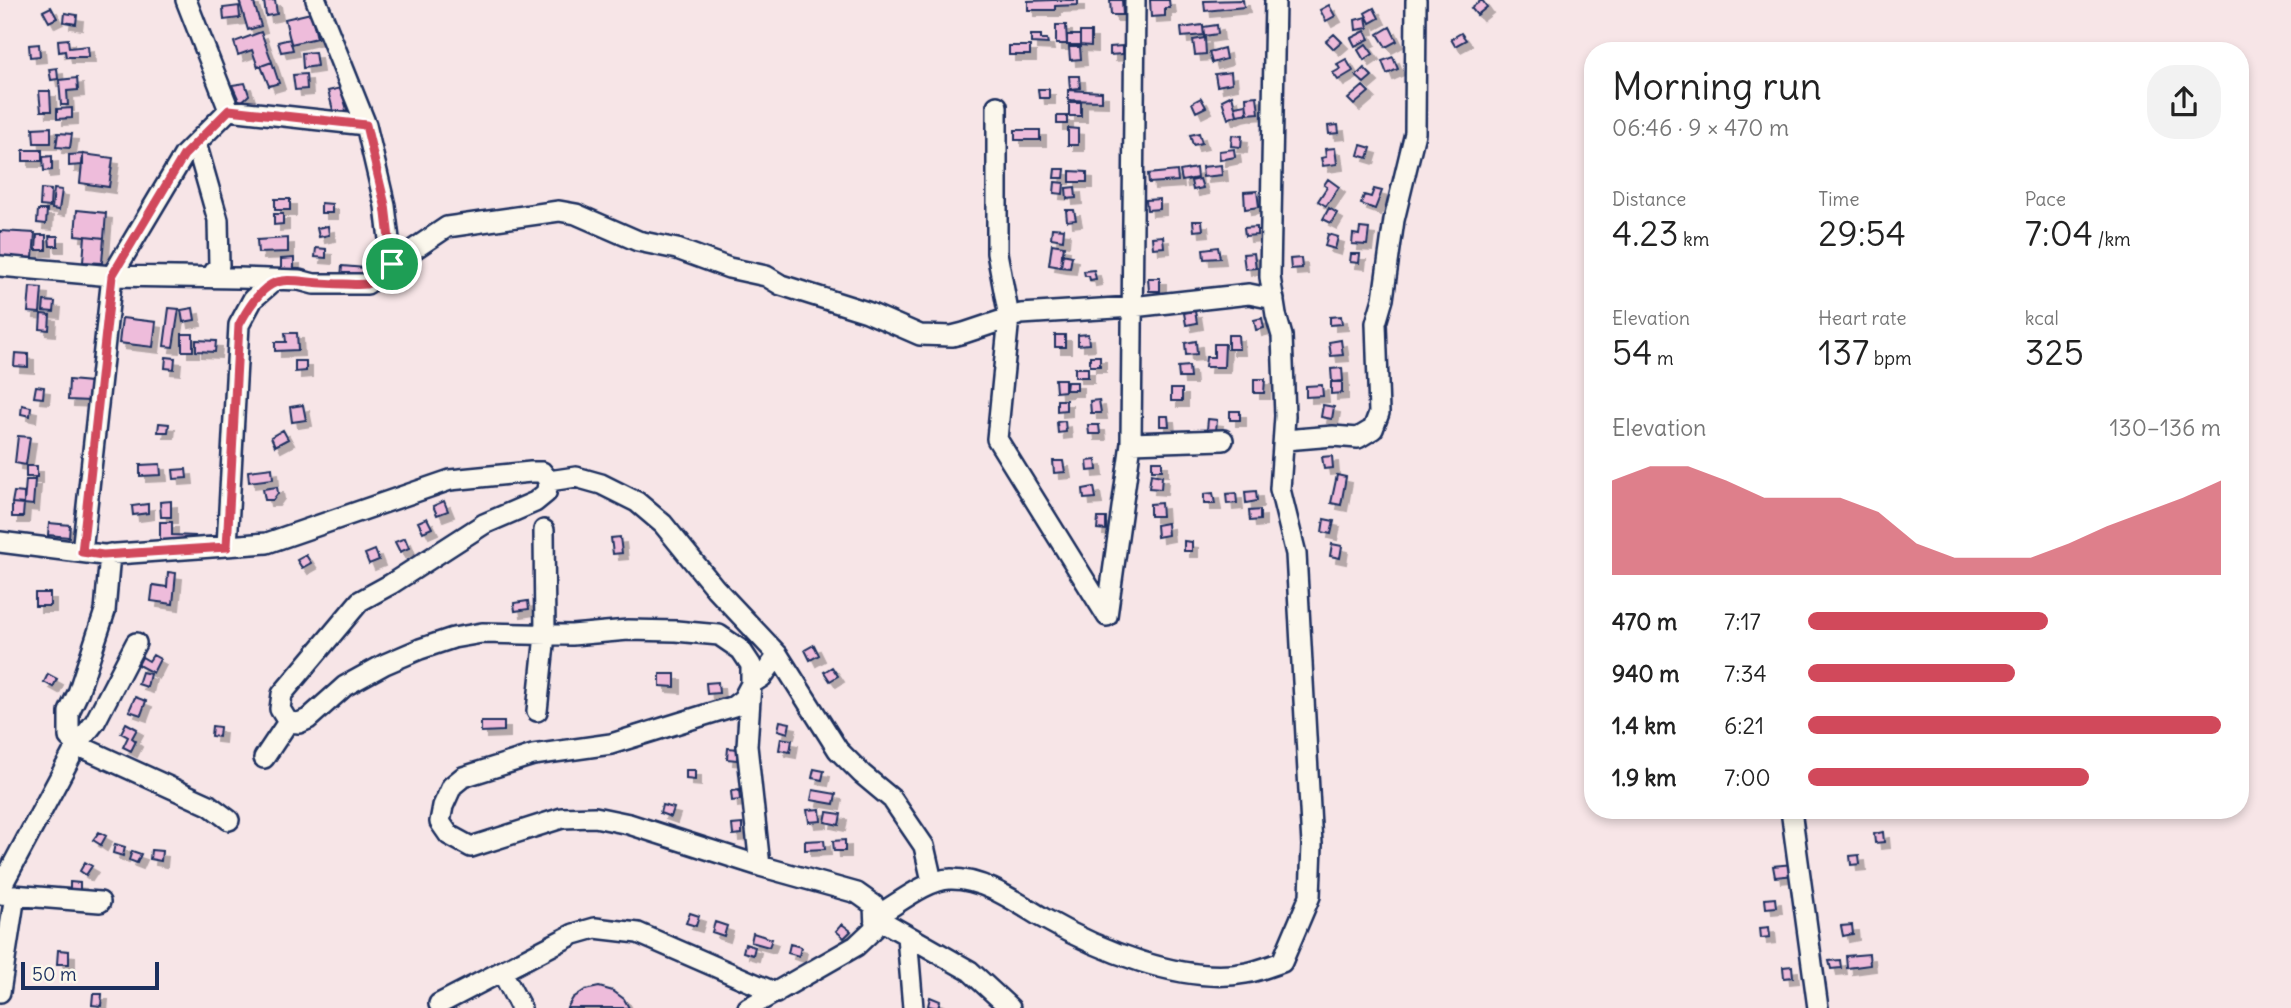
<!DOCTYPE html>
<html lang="en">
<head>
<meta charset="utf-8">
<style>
  :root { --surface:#fff; --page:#f2f2f2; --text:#222; --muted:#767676; --accent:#d1495b }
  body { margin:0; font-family:Delius,sans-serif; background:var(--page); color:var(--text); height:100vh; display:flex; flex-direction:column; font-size:26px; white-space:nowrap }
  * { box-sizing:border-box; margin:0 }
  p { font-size:23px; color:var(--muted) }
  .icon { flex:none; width:38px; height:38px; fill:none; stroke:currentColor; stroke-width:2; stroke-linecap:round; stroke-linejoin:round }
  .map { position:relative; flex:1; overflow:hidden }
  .side { position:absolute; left:1584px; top:42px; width:665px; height:777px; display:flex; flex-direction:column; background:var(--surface); border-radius:28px; box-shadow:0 4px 10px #0003 }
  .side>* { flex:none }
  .scale { position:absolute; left:21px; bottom:18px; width:138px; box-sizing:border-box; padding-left:7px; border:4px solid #1b2f5e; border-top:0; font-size:19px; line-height:24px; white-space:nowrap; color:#1b2f5e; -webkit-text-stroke:5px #fbf7ec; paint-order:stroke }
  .pin { position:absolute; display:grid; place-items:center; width:60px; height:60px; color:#fff; margin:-30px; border:4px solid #fff; border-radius:50%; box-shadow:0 2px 7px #0007 }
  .round { display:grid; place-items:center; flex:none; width:74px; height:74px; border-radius:28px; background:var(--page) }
  .overview { display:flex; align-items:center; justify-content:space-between; height:119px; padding:0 28px }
  h1 { font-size:38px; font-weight:600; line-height:52px }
  .metrics { display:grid; grid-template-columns:repeat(3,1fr); gap:10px; height:119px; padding:7px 28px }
  .metrics div { display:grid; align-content:center }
  .metrics b { font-size:35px; font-weight:600 }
  .metrics small { font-size:19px; font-weight:400 }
  .metrics p { font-size:19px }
  .chart { height:196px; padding:14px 28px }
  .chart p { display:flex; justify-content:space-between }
  .chart svg { width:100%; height:126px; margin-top:7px; fill:var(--accent); opacity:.7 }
  ul { padding:0 28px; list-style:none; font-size:23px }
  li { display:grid; grid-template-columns:112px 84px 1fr; align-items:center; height:52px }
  li i { height:18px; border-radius:9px; background:var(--accent) }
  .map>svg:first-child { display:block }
  .building { fill:#eebcdb; stroke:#1b2f5e; stroke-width:2; filter:url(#shadow) }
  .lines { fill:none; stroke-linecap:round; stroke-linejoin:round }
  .street-casing { stroke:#1b2f5e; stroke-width:24 }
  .street { stroke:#fbf7ec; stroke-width:19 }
  .route-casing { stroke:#fff; stroke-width:14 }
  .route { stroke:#d1495b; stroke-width:9 }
</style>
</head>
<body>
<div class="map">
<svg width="2291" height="1008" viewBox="0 0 2291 1008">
  <defs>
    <filter id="shadow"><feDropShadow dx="6" dy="6" stdDeviation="0" flood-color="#0004"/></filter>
  </defs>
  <rect width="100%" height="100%" fill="#f7e5e7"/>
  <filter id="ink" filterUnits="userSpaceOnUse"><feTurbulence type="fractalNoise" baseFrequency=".0143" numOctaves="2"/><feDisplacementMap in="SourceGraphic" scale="14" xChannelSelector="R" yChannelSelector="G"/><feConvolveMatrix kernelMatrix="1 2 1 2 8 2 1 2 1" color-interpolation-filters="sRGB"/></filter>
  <g filter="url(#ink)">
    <path class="building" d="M239 0H253L261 26 248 30Z
      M275 0 277 14 266 16 264 1Z
      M1053 0H1078V5L1055 6V10H1028V1Z
      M1110 0H1122L1123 15H1111Z
      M1150 0H1169L1170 8H1165V16L1151 17Z
      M1243 0 1244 7 1205 11 1204 1Z
      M1482 0 1487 7 1477 15 1471 8Z
      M1329 5 1335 16 1326 21 1320 10Z
      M239 6 240 18 224 20 223 8Z
      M51 7 57 18 49 22 43 11Z
      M1374 8 1379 18 1370 23 1365 13Z
      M65 13 77 15 76 24 64 22Z
      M311 13 317 38 291 44 285 19Z
      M1366 17 1368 28 1356 30 1355 20Z
      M1056 25H1066L1067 44H1056Z
      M1203 25 1204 35 1182 37 1181 28Z
      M1217 25 1218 34 1204 36 1203 27Z
      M1390 27 1397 41 1386 47 1378 34Z
      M1365 31 1369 39 1355 46 1351 38Z
      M261 32 272 62 258 67 252 50 238 55 234 42Z
      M1080 32H1091V46L1080 45Z
      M1461 33 1466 40 1455 46 1451 39Z
      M1334 34 1342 42 1334 49 1326 41Z
      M1031 35H1041V39H1047L1048 44 1031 43Z
      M1067 35H1080V45H1067Z
      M1205 38 1206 54 1195 55 1193 40Z
      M68 39 69 48 88 46 89 57H66L65 51 59 52 58 40Z
      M290 39 293 50 281 52 278 42Z
      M39 44 40 56 30 57 29 45Z
      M1366 44 1373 54 1364 60 1358 50Z
      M1009 46H1030V55H1009Z
      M1122 46V54L1110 55V47Z
      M1069 47H1080L1081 59 1070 60Z
      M1224 48 1226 59 1212 63 1209 52Z
      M315 52 317 66 303 68 302 53Z
      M1393 57 1398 69 1387 74 1382 61Z
      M1346 59 1353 71 1338 80 1333 73 1340 69 1337 64Z
      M272 62 279 83 269 86 261 66Z
      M57 68 58 79 51 80 49 69Z
      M1364 68 1372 76 1364 83 1356 76Z
      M1231 72 1232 83 1217 86 1215 74Z
      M306 74 307 89 295 90 293 75Z
      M1069 76H1079L1080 88 1070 89Z
      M77 78 78 90 67 91 68 105H61L59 80Z
      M245 83 249 95 240 103 232 85Z
      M1363 86 1369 92 1354 105 1348 99Z
      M341 88 347 110 334 114 328 91Z
      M1038 89H1049V98H1039Z
      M1068 90 1102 92V101L1068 100Z
      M39 91H50L51 111H41Z
      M1232 95 1237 115 1228 119 1222 100Z
      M1257 96 1259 113 1247 114 1246 97Z
      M1201 98 1206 107 1196 112 1192 103Z
      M1069 102H1081V116H1069Z
      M1246 104 1248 113 1237 115 1235 106Z
      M72 108V118L57 119V109Z
      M1057 116H1067V124H1057Z
      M1338 125 1339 133 1329 134 1328 126Z
      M51 127V143H34L33 128Z
      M1068 128 1078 129V145H1068Z
      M1015 130H1040V140H1015Z
      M58 133 72 134 70 148 56 147Z
      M1199 133 1202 143 1193 145 1190 135Z
      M1232 135 1242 136 1241 147 1231 146Z
      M1361 145 1371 148 1368 158 1358 155Z
      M1335 148 1337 164 1323 166 1321 158 1326 157 1325 149Z
      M1234 149 1235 157 1220 160 1219 151Z
      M23 150H42V161H23Z
      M83 154 113 158 109 187 80 183Z
      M83 154V165L69 166V155Z
      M52 156V170L44 171 43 157Z
      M1221 165 1222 175 1203 177 1202 167Z
      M1196 168 1197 178 1182 181 1180 171Z
      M1055 169H1065L1064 178H1054Z
      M1070 171 1087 172V182H1070Z
      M1177 171 1178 181 1149 183 1148 174Z
      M1200 179 1203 188 1193 190 1191 181Z
      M1328 179 1339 187 1326 206 1318 201 1327 187 1324 185Z
      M1055 182 1064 183 1063 194 1054 193Z
      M1075 187 1076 198 1067 199 1066 188Z
      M41 189 51 190 50 207 40 206Z
      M54 189 62 190 59 210 52 209Z
      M1374 189 1382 191 1375 209 1361 204 1364 195 1371 197Z
      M1257 191 1259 207 1245 209 1244 192Z
      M275 199H290V210H275Z
      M1160 199V209L1147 210 1146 200Z
      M321 203 332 204V213H321Z
      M1329 208 1337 213 1331 223 1323 219Z
      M38 210H47L46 224 37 223Z
      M77 210 106 213 104 238 75 235Z
      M1066 210H1074L1076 220 1067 221Z
      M274 214H283V224L274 225Z
      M1193 221H1202L1203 230 1194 231Z
      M328 226 329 235 319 237 317 228Z
      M1257 227V235L1245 236 1244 228Z
      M1052 228 1064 229 1063 240 1051 238Z
      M1360 228 1369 229 1367 245 1352 244 1353 234 1359 235Z
      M0 231 35 233 33 258 0 256Z
      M1328 234 1338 237 1335 249 1325 246Z
      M37 235H46V250H36Z
      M49 236H58V246H50Z
      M85 236 104 238 102 263 83 262Z
      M1163 236 1164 247 1153 248 1152 237Z
      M288 238V252L258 253 257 240Z
      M1052 244 1064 246 1061 267 1049 265Z
      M1218 247 1220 258 1204 259 1203 249Z
      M316 248 326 249V258L315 257Z
      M1254 253 1256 268 1245 269 1243 254Z
      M1062 254 1072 256 1070 268 1061 267Z
      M1351 254H1360L1359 263 1350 262Z
      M294 258V272H281V259Z
      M1301 258 1302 268 1291 269 1290 259Z
      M342 266 365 268V280L341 278Z
      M1094 270 1096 279 1090 280 1089 276H1085L1084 271Z
      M1148 278H1160V291H1149Z
      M30 287 42 288 40 313 28 312Z
      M44 301 55 302 54 312 43 311Z
      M169 308 179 309 173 347 164 346Z
      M193 308 195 320 183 322 181 310Z
      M1195 311 1197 323 1186 325 1184 313Z
      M41 314 50 315 49 330 40 329Z
      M1341 316 1342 324 1330 325V317Z
      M122 318 156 322 153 347 119 343Z
      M1262 318 1264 328 1256 330 1254 320Z
      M285 333H297L298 350 275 351V342H286Z
      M182 334H193V351H182Z
      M1088 334 1089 344 1078 345V335Z
      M1055 335H1065V347H1055Z
      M1228 335H1238L1239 349H1228Z
      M196 340 216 341 215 352 196 351Z
      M1341 340 1343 355 1331 356 1329 342Z
      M1196 341 1197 354 1186 355 1185 343Z
      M1214 344H1225L1224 367H1205L1206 357H1214Z
      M15 353 28 354V367L14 366Z
      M1090 356H1100V366H1090Z
      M166 357 175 358 174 369 165 368Z
      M295 361H306V371L295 372Z
      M1189 366 1190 378H1179L1178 367Z
      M1075 368H1088V377H1075Z
      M1342 368 1343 381 1332 382 1331 369Z
      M1055 379H1065V391L1056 392Z
      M1254 379H1265L1264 393H1254Z
      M69 380 91 382 90 401 68 400Z
      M1067 382H1077V390H1066Z
      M1331 382H1342V393L1331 394Z
      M1322 385 1323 396 1306 397V386Z
      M36 386 44 387 43 398 34 397Z
      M1171 389H1182V401H1171Z
      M1057 400H1066V410L1057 411Z
      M1099 400 1101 413H1091L1090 401Z
      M22 405 31 407 30 416 21 414Z
      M303 405 306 420 292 422 290 407Z
      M1323 405 1334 407 1332 419 1321 417Z
      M1230 411H1240V420H1230Z
      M1160 416H1168L1169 426H1160Z
      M1208 419 1217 420 1216 431 1207 430Z
      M1065 421 1066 432 1058 433 1057 422Z
      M159 423 169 424 168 432H158Z
      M1088 425H1099L1100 434H1089Z
      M283 430 288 439 275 446 271 437Z
      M18 436 30 437 26 465 15 463Z
      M1332 456 1333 468 1324 469 1322 457Z
      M1096 460 1097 470 1088 471 1087 461Z
      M1053 461H1063L1065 472 1054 473Z
      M1152 461H1162V470H1152Z
      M160 464 161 475 140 476V465Z
      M26 466H37V477H26Z
      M272 468 273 479 249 482 248 471Z
      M186 469 187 478 174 479 173 470Z
      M1151 474 1162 476 1161 489 1149 488Z
      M1337 475 1346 477 1341 505 1331 503Z
      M26 480H35L33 505 24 504Z
      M277 487 278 493 273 500H265L263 489Z
      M1094 487 1096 498 1084 499 1083 489Z
      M1256 491 1257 501 1246 503 1245 492Z
      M14 492 24 493V504L12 503Z
      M1213 493 1215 504H1204V494Z
      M1236 493 1237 503 1227 504 1226 494Z
      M171 501V517H161L160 502Z
      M444 501 448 511 437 515 433 506Z
      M12 503 24 504 23 517H12Z
      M1161 503 1162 516H1150V504Z
      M148 504V513L133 515 132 506Z
      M1260 510V520L1250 521 1249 511Z
      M427 518 432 528 423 532 418 522Z
      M1098 518H1106V530L1097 529Z
      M1324 519 1334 521 1331 534 1322 532Z
      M160 522H172V535L195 536 194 546H160Z
      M49 523 70 525 69 537 48 535Z
      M1167 523 1168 535 1157 537 1156 525Z
      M620 537 622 553 613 554 611 538Z
      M405 538 409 548 400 552 395 542Z
      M1184 541 1192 542V551H1184Z
      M1332 544 1342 546 1340 558 1330 556Z
      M375 550 379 560 369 564 365 554Z
      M306 555 311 563 302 568 297 560Z
      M168 572 176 573 173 604 151 601 153 585 167 587Z
      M35 593H50V606H35Z
      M528 601 529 609 515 611 514 603Z
      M814 645 819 655 810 660 805 650Z
      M153 655 160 659 153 673 138 665 142 657 149 661Z
      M832 667 838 676 830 681 824 672Z
      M142 672 150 674 147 687 138 684Z
      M48 674 57 679 53 687 44 682Z
      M660 674H675V687L660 686Z
      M718 682 719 693 707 694 706 683Z
      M135 697 146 701 141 715 129 711Z
      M780 721 790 723 788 733 778 730Z
      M481 722H504V731L481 732Z
      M126 723 137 729 132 738 136 741 131 751 123 747 128 737 121 733Z
      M212 726 220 727 219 737 211 736Z
      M781 738 792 740 790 752 779 750Z
      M728 748 738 749 737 760 727 759Z
      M814 769 824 771 822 780 812 778Z
      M686 770H695V780L686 779Z
      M739 790 740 800 732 801 731 791Z
      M813 790 836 794 834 804 811 800Z
      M662 805 674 808 671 817 660 813Z
      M820 809 821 821 809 822 807 810Z
      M827 812 841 814 839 825 825 822Z
      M742 824V834L733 835 732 825Z
      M99 832 106 836 101 845 93 840Z
      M1883 832 1884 842 1875 843 1874 834Z
      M824 840 825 849 805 850V841Z
      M845 840V851H834L833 841Z
      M115 844 125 847 123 856 113 853Z
      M151 850 162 851 161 861 150 859Z
      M132 851 141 854 137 863 129 860Z
      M1859 855 1860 864 1851 865 1850 856Z
      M85 862 92 866 86 875 80 871Z
      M1793 864 1795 875 1775 877 1773 866Z
      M70 882 80 883V892H70Z
      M1775 898 1776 907 1766 908 1765 899Z
      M690 913 699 916 696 926 686 923Z
      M715 922 727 926 724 936 712 932Z
      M842 924 851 931 844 938 836 931Z
      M1852 925 1853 934 1843 936 1841 926Z
      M1769 927 1770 937 1761 938 1760 928Z
      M753 933 772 939 769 947 751 942Z
      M745 944 755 947 753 955 743 952Z
      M790 944 801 947 799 956 788 953Z
      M58 950 69 951V964H57Z
      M1869 954 1870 965 1847 968 1846 956Z
      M1840 960 1841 968 1831 969 1829 961Z
      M1792 966 1793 977 1784 978 1783 967Z
      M599 987 613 991 624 999 629 1008H567L573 998 585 990Z
      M93 994H102L101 1006 92 1005Z
      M930 997 940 1001 938 1008 928 1006Z"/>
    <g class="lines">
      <defs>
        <path id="street" d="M316 0 366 125 385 206 392 264
          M997 106V253L1009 317 997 439 1107 616
          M229 110 366 125
          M196 143 218 220 219 265 211 277
          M0 266 112 276 238 278 299 280 314 284H367L392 264 447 227 559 211 576 214 638 241 677 249 729 268 766 276 781 285 867 312 920 335 952 336 964 333 1021 314 1132 307 1249 294 1274 299
          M1285 440 1333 436 1358 438 1373 429 1379 413 1376 323 1383 299 1394 220 1415 133 1416 0
          M1131 443 1223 440
          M549 481 576 477 601 484 637 502 663 524 715 588 778 655 838 750 862 774 892 799 924 846 932 881
          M0 542 103 555 267 543 450 480 531 472H542L549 481 546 493 535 502 484 524 391 584 360 601 282 694 280 709 288 722 299 723 308 719 345 686 385 664 420 649 453 638 482 633 572 635 628 630 676 631 719 635 741 650 751 665V684L743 699 734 706 611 744 533 755 463 777 452 786 443 806 440 822 449 835 471 847 562 818 595 817 629 824 760 866 857 893 874 905 875 928 856 946 748 1008
          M227 546 239 325 253 299 275 280
          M82 552 112 276 184 155 229 110 186 0
          M110 554 105 611 78 693 69 712V737L77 745 209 805 229 820
          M1107 616 1131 443 1135 0
          M537 711 545 635 544 530
          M264 758 288 722
          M1791 810 1818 1008
          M760 866 747 746 751 684 762 677 778 655
          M0 889 77 745 95 722 136 643
          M0 894 100 902
          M875 917C896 905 928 879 950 879 983 878 1016 902 1043 918 1097 949 1183 985 1246 973 1258 971 1270 966 1282 962L1310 896 1312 845 1296 554 1280 489 1285 416 1282 336 1276 315 1270 277 1275 0
          M875 917 970 971 1010 1008
          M907 936 913 1008
          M502 972 521 1008
          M0 992 15 895
          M439 1004 574 934 595 928 638 933 776 993"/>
      </defs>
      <use href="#street" class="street-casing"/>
      <use href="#street" class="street"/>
    </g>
  </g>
  <g class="lines" filter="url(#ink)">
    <defs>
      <path id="route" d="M229 110 366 125 385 205 392 264C385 269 375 282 366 284 359 285 350 284 344 284 283 284 272 263 239 325L227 547 103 555 82 552 112 276 184 155Z"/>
    </defs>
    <use href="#route" class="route-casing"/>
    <use href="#route" class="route"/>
  </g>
</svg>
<div class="scale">50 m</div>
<div class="pin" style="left:392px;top:264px;background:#1e9e55"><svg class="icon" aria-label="arrive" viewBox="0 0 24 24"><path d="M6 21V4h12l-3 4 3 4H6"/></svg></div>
<section class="side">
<div class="overview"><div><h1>Morning run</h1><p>06:46 · 9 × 470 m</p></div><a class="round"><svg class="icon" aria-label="share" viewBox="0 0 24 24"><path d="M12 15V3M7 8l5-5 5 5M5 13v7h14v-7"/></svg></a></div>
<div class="metrics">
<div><p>Distance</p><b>4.23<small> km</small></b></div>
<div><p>Time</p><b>29:54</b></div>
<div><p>Pace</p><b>7:04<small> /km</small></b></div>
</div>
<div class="metrics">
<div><p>Elevation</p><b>54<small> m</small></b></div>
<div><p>Heart rate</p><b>137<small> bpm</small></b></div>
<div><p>kcal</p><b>325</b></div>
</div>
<div class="chart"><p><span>Elevation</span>130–136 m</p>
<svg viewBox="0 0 160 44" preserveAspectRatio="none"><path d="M0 44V11L10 6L20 6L30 11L40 17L50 17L60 17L70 22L80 33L90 38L100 38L110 38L120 33L130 27L140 22L150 17L160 11V44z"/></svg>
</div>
<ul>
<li><b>470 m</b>7:17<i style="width:58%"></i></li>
<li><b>940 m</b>7:34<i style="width:50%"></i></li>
<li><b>1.4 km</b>6:21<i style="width:100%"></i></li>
<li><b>1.9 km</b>7:00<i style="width:68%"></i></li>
</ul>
</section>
</div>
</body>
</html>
